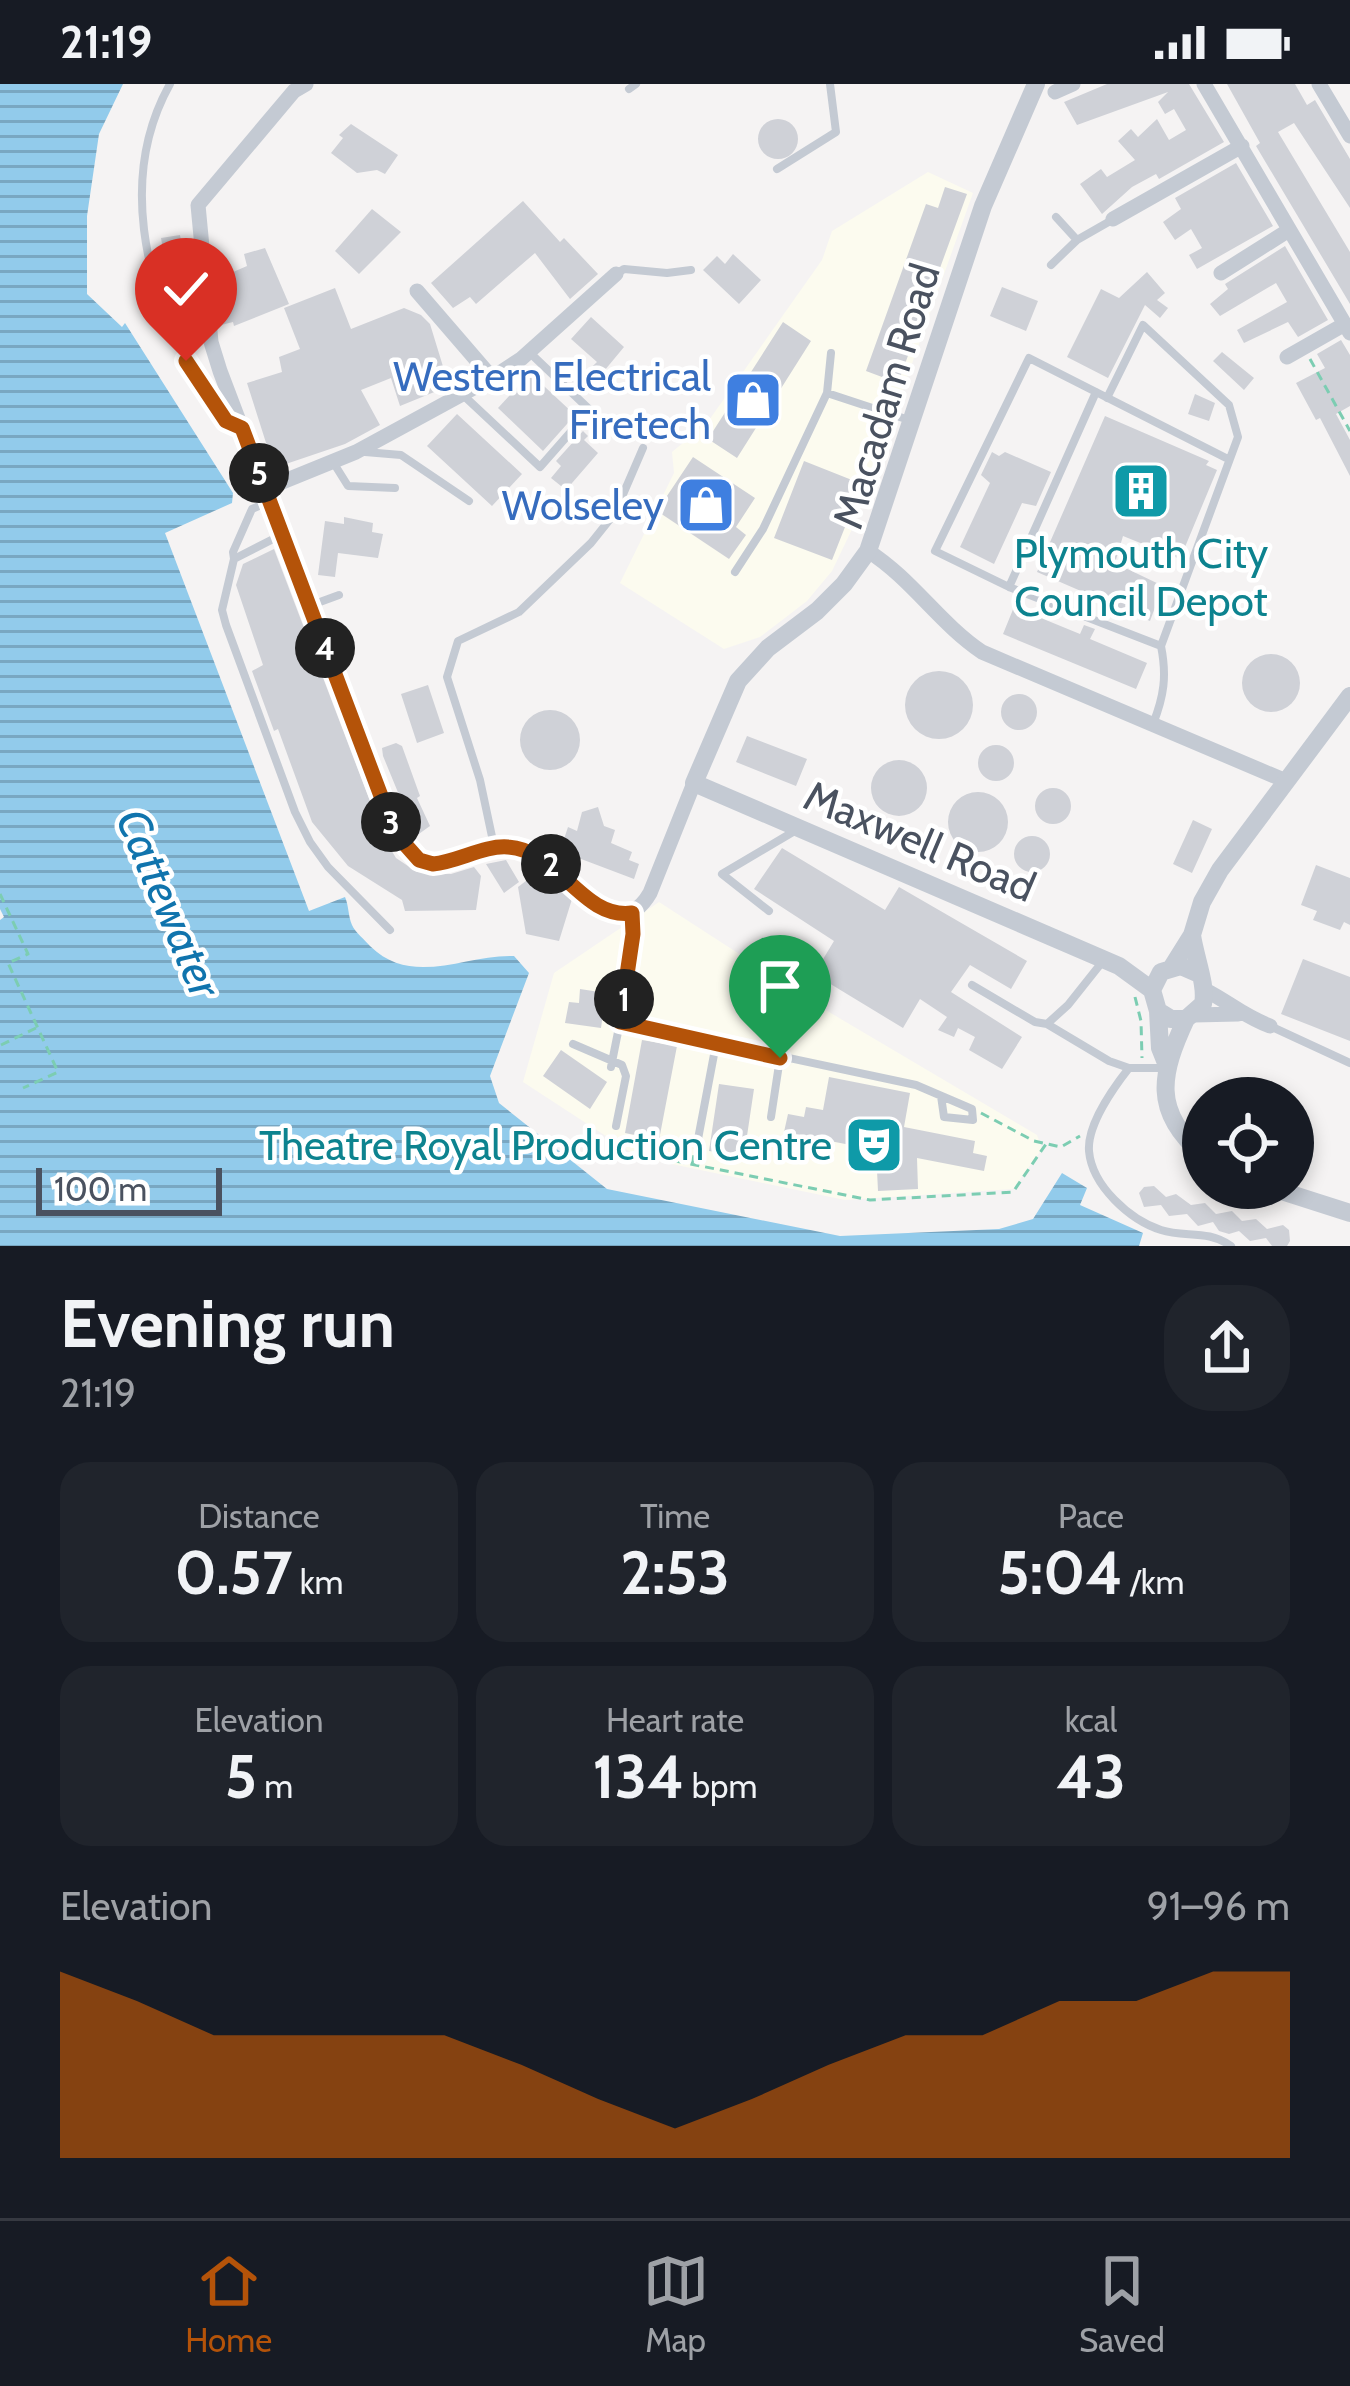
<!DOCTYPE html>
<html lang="en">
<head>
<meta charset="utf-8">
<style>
  :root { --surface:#171b24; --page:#20242c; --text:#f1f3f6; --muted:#9ea1a6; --line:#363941; --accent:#b45309 }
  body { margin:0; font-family:Cabin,sans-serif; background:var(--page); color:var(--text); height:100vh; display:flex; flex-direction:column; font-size:45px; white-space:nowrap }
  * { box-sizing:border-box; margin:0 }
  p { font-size:39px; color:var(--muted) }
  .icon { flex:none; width:66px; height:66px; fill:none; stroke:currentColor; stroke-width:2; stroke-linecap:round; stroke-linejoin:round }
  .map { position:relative; height:1162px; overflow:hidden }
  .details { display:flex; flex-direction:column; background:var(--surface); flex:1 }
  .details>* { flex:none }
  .fabs { position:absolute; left:1182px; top:993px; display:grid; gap:24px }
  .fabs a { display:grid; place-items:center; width:132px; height:132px; border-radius:50%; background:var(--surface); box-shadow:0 6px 18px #0003; font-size:60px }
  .scale { position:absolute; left:36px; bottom:30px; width:186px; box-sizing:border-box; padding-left:12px; border:6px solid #4a5260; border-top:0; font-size:33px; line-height:42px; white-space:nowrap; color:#4a5260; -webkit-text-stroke:9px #fff; paint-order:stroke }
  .pin { position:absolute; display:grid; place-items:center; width:102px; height:102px; color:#fff; margin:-123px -51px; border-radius:50% 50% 50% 0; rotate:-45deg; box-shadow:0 0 12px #0007 }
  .pin .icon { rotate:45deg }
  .km { position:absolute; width:60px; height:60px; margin:-30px; border-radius:50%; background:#222; color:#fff; font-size:33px; line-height:60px; text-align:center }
  .round { display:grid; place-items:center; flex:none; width:126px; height:126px; border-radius:48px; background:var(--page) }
  .summary { display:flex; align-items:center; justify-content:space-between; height:204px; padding:0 60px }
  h1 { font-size:66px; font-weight:700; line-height:90px }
  .metrics { display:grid; grid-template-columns:repeat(3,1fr); gap:18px; height:204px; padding:12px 60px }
  .metrics div { display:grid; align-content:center; border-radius:30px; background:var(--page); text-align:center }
  .metrics b { font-size:60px; font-weight:700 }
  .metrics small { font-size:33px; font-weight:400 }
  .metrics p { font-size:33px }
  .chart { height:336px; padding:24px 60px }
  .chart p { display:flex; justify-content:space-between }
  .chart svg { width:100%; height:216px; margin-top:12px; fill:var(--accent); opacity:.7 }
  .status { display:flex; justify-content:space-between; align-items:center; height:84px; padding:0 60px; background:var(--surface); direction:ltr }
  .status svg { height:33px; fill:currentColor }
  .dock { display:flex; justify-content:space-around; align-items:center; height:168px; border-top:3px solid var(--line); background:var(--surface); font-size:33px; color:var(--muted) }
  .dock a { display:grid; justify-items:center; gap:6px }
  .dock .current { color:var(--accent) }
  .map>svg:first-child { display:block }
  .commercial { fill:#fcfbef }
  .water { fill:url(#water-rules) }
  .building { fill:#cfd1d7 }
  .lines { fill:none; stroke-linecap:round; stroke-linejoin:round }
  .path { stroke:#7ccdb2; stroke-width:3; stroke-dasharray:9 6; stroke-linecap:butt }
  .service { stroke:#c4cad3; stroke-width:8 }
  .minor { stroke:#c4cad3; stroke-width:15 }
  .tertiary { stroke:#c4cad3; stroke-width:18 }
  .route-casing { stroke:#fff; stroke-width:24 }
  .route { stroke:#b45309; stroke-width:15 }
  .labels { text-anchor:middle; stroke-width:9; stroke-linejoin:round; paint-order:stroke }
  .shop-label { font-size:42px; fill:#366cbe; stroke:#fff; text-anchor:end }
  .street-label { font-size:42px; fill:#4a5260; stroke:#fff }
  .culture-label { font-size:42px; fill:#0d838f; stroke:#fff }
  .water-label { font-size:45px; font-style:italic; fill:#1074ad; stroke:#fff }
</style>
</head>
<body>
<div class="status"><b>21:19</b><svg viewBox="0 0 49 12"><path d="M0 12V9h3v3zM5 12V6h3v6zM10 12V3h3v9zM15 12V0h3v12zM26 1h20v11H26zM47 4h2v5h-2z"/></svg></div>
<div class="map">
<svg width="1350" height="1162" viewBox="0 0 1350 1162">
  <defs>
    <pattern id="water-rules" width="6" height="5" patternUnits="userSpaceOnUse" patternTransform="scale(3)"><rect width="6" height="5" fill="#92cbeb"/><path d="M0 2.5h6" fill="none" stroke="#79a7c2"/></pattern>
  </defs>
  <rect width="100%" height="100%" fill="#f5f3f3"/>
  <path class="commercial" d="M928 88 973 109 855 439 832 487 807 517 760 553 724 565 620 499 674 389 672 368 707 339 822 176 832 147Z
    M659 818 829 928 1037 1051 1042 1065 1013 1105 845 1116 638 1073 523 998 554 889Z"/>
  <path class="water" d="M0 0H123L99 50 87 132V210L122 243 125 239 233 409 232 419 165 449 309 827 345 813C349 822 348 832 352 841 355 848 365 856 370 862 413 904 465 870 514 872L529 889 490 992 499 1019 607 1105 840 1152 999 1145 1033 1135 1062 1089 1087 1104 1080 1121 1143 1149 1139 1162H0V836L4 833 0 825Z"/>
  <path class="building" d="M1107 0H1189L1224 58 1159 95 1156 90 1132 103 1102 130 1080 100 1101 85 1107 93 1135 76 1118 57 1131 45 1138 53 1157 35 1169 56 1186 46 1174 25 1165 30 1158 18 1168 8 1077 41 1064 18Z
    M1227 0H1295L1307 21 1315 16 1350 75V124L1294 39 1278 48 1350 168V220L1256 62 1260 59Z
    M758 55a20 20 0 1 1 40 0a20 20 0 1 1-40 0Z
    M351 40 398 71 385 90 377 86 357 89 331 69 343 54 339 51Z
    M1236 79 1273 142 1197 185 1189 171 1202 164 1191 145 1175 156 1163 138 1181 125 1175 114Z
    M945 103 967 110 898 299 866 287 926 120 938 124Z
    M523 117 560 158 564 154 598 190 570 215 535 169 476 220 470 213 453 224 431 199Z
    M372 125 401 148 359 190 335 167Z
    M180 151 185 177 191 176 193 191 168 195 161 154Z
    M1285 162 1328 236 1298 253 1288 238 1244 259 1237 246 1287 218 1276 199 1220 232 1210 220 1228 205 1225 200Z
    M265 164 289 220 234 242 233 238 221 241 217 195 247 182 244 170Z
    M733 170 761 196 739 220 703 186 717 172 725 180Z
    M1147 188 1165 209 1157 216 1168 224 1160 234 1145 221 1108 294 1067 273 1101 205 1119 214Z
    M1002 203 1038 217 1026 247 990 232Z
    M335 204 351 245 404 224 421 231 430 240 449 302 400 322 391 294 361 306 380 341 345 360 274 384 247 299 282 288 279 273 300 265 284 224Z
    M591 233 624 263 585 310 558 284 564 278 580 294 597 278 571 255Z
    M783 238 811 257 737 374 708 355Z
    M1341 256 1350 271V322L1336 330 1350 356V392L1320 334 1316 336 1296 299 1325 284 1317 270Z
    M1222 268 1254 294 1244 306 1213 277Z
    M530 289 575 331 543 367 498 324Z
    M1195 310 1215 319 1209 337 1188 330Z
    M457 330 522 390 492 422 427 362Z
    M1105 332 1209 377 1206 381 1217 386 1180 475 1123 452 1115 479 1163 502 1150 537 1037 488Z
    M583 347 588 352 584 356 598 369 566 406 551 394 561 382 556 377Z
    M992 368 999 372 1005 368 1051 388 1036 422 1022 419 994 480 960 463 990 399 981 391Z
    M693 373 755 414 736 443 746 451 729 475 657 427Z
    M804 377 862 400 832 476 774 454Z
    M344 433 373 439 372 448 383 450 378 474 338 469 335 493 318 491 325 437 344 440Z
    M274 465 384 754 396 774 417 788 451 790 474 783 481 792 476 826 405 827 402 816 348 782 312 738 278 645 274 647 252 587 263 581 236 501 243 480Z
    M1014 523 1080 550 1084 541 1095 545 1090 555 1147 579 1136 605 1003 550Z
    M1242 599a29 29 0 1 1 58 0a29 29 0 1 1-58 0Z
    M905 621a34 34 0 1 1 68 0a34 34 0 1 1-68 0Z
    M428 601 444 649 417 659 401 610Z
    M1001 628a18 18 0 1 1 36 0a18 18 0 1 1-36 0Z
    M520 656a30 30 0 1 1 60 0a30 30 0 1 1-60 0Z
    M747 652 807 675 796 702 736 678Z
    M396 659 402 662 420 712 417 714 430 742 416 752 383 672 382 664Z
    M978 679a18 18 0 1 1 36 0a18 18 0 1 1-36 0Z
    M871 704a28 28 0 1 1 56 0a28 28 0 1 1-56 0Z
    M1035 722a18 18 0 1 1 36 0a18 18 0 1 1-36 0Z
    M948 738a30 30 0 1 1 60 0a30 30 0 1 1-60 0Z
    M598 723 604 742 615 746 611 759 632 768 629 776 639 780 634 795 560 767 568 743 577 747 582 728Z
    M1193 736 1212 745 1192 789 1173 780Z
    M1014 770a18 18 0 1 1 36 0a18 18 0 1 1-36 0Z
    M782 764 885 826 899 803 1027 877 1011 905 970 881 951 908 1022 953 1002 985 969 966 975 953 958 944 954 953 938 946 947 933 920 915 903 944 814 890 834 857 754 805Z
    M506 776 519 798 504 809 486 780Z
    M1316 781 1350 794V841L1344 838 1340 846 1313 836 1317 827 1301 821Z
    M539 787 572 815 559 857 526 850 518 803Z
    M1303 875 1350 893V957L1281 930Z
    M580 905 606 909 601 944 565 939 569 918 579 919Z
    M642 956 677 962 659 1056 625 1049Z
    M561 966 607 998 590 1025 543 992Z
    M829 993 910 1009 904 1043 975 1057 973 1069 987 1072 984 1087 917 1074 918 1105 878 1107 876 1066 784 1048 788 1030 804 1033 806 1023 823 1026Z
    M719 1000 754 1005 744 1072 709 1067Z
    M1154 1102 1166 1113 1176 1110 1191 1121 1205 1119 1216 1130 1232 1127 1242 1137 1256 1135 1267 1145 1283 1141 1289 1146 1290 1157 1287 1162H1272L1266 1154 1250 1157 1239 1147 1229 1150 1219 1147 1213 1138 1198 1142 1187 1130 1169 1132 1161 1121 1144 1123 1139 1109 1144 1103Z"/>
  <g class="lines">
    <path class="path" d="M1310 275 1350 347
      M0 810 28 870 8 879 58 988 23 1004
      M1135 913 1141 937 1142 974
      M1 961 36 944
      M981 1029 1034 1057 1061 1063 1080 1052
      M661 1074 870 1116 1013 1108 1046 1060
      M692 1080 696 1062"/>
    <path class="service" d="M170 0C119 91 144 201 193 288 205 310 217 333 240 344
      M629 5 636 0
      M777 85 836 48 830 0
      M1056 133 1077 156
      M1051 181 1077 156 1112 136
      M616 190 624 185 667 189 691 186
      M827 309 831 269
      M463 311 540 383 590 326 529 268
      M1107 314 1143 241 1229 321 1238 353 1161 562C1167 592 1164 612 1153 640
      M365 368 401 371 469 417
      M333 378 348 402 395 404
      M281 451 234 475 222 526 226 541 295 728 310 758 328 783 390 846
      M234 475 233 468 252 425 268 418
      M735 488 763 445 827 309 909 336
      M1009 503 1096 308
      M309 522 339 511
      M1161 562 1009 503 935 467 1029 274 1228 375
      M494 762 480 696 447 593 458 557 519 528 591 459 615 429 643 364
      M769 827 722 790 798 745
      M632 828 633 850 620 938 916 1001 972 1025 973 1036 944 1033 941 1012
      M972 901 1035 938 1047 940 1068 921 1103 877
      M1047 940 1109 977 1129 984
      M1270 942 1350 979
      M573 960 622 981 626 992 616 1042
      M611 983 620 938
      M1164 984H1129C1114 1003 1087 1041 1089 1067 1092 1102 1130 1136 1161 1146 1185 1154 1207 1145 1231 1162
      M771 1033 780 974
      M698 1055 716 960"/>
    <path class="minor" d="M306 0 294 7 198 121 211 258 220 287 395 749C441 814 474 747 530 768 567 782 616 868 650 809L694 699
      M1204 0 1350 249
      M1319 0 1350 52
      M1055 8 1073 0
      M1113 135 1242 62
      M1221 189 1289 146
      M417 207 492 294
      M1287 273 1345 240
      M265 405 356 368 492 294 521 275 616 190
      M868 467C912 495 939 539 982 568L1286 697
      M1205 906C1229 918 1243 932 1270 942
      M1194 931 1238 930"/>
    <path class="tertiary" d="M1036 0 983 122 868 467 844 500 817 527 768 564 738 597 694 699 1119 882 1152 906
      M1192 851C1195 873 1207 901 1203 920L1186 935H1171L1158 927 1152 906 1161 888 1181 882 1197 889
      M1172 883 1192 851 1202 818 1220 786 1350 612
      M1158 927 1160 964 1166 979
      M1186 935C1161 989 1151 1027 1203 1071
      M1272 1104 1350 1129"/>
  </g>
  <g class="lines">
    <defs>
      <path id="route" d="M186 277 226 337 242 344 395 749 419 776 433 780C458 778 484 761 508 763 559 766 582 836 632 829L633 850 620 938 780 974"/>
    </defs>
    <use href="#route" class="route-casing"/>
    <use href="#route" class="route"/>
  </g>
  <defs>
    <symbol id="shop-square" viewBox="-11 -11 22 22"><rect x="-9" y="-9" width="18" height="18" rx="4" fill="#3f7fe0" stroke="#fff"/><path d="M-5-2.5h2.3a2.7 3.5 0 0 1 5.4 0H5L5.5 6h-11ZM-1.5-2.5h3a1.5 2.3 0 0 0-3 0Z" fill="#fff"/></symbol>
    <symbol id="building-square" viewBox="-11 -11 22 22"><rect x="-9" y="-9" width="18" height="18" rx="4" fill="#0f9aa8" stroke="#fff"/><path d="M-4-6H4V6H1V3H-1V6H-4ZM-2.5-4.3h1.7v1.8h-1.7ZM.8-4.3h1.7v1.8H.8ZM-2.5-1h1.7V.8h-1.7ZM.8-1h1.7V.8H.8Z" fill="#fff"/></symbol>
    <symbol id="theatre-square" viewBox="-11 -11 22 22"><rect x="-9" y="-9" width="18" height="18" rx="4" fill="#0f9aa8" stroke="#fff"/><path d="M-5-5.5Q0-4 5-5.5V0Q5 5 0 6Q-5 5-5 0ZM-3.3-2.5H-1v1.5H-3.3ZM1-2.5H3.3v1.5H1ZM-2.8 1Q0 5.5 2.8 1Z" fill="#fff"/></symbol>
  </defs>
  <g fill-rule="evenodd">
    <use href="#shop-square" x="720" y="283" width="66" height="66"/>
    <use href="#building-square" x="1108" y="374" width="66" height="66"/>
    <use href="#shop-square" x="673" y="388" width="66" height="66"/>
    <use href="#theatre-square" x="841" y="1028" width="66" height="66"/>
  </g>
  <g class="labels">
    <g class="shop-label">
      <text x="711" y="307">Western Electrical<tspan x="711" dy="48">Firetech</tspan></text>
      <text x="664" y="436">Wolseley</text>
    </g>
    <g class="street-label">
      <text transform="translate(886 312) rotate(-73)" y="15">Macadam Road</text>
      <text transform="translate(920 757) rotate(23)" y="15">Maxwell Road</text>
    </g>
    <g class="culture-label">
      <text x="1141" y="484">Plymouth City<tspan x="1141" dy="48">Council Depot</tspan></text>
      <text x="832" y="1076" text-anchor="end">Theatre Royal Production Centre</text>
    </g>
    <g class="water-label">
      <text transform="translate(169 819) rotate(67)" y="16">Cattewater</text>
    </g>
  </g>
</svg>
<div class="fabs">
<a><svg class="icon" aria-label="locate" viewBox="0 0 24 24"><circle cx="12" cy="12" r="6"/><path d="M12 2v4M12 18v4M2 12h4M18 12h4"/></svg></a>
</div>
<div class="scale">100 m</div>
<div class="pin" style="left:780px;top:974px;background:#1e9e55"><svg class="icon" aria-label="arrive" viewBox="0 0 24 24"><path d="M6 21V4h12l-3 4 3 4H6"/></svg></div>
<div class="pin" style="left:186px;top:277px;background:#d93025"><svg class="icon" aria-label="check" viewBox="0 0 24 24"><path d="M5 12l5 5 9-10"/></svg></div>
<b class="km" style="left:624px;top:915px">1</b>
<b class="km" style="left:551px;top:780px">2</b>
<b class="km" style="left:391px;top:738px">3</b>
<b class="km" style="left:325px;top:564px">4</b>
<b class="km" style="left:259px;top:389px">5</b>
</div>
<section class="details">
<div class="summary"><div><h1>Evening run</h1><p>21:19</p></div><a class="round"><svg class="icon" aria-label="share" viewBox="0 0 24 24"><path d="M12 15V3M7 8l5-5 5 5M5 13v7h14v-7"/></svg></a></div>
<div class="metrics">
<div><p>Distance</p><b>0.57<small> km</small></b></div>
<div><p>Time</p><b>2:53</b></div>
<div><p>Pace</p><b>5:04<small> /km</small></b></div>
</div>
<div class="metrics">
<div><p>Elevation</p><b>5<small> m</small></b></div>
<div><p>Heart rate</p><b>134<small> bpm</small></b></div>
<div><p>kcal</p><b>43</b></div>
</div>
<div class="chart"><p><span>Elevation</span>91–96 m</p>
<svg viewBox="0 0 160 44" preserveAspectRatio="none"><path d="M0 44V6L10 12L20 19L30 19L40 19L50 19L60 25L70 32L80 38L90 32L100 25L110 19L120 19L130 12L140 12L150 6L160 6V44z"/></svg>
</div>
</section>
<nav class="dock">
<a class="current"><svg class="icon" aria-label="home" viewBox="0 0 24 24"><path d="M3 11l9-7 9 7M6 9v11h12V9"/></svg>Home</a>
<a><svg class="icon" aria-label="map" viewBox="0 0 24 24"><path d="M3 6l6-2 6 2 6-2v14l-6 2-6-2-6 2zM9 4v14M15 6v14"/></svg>Map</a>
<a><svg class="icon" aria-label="saved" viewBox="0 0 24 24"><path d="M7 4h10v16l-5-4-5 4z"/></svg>Saved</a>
</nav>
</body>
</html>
